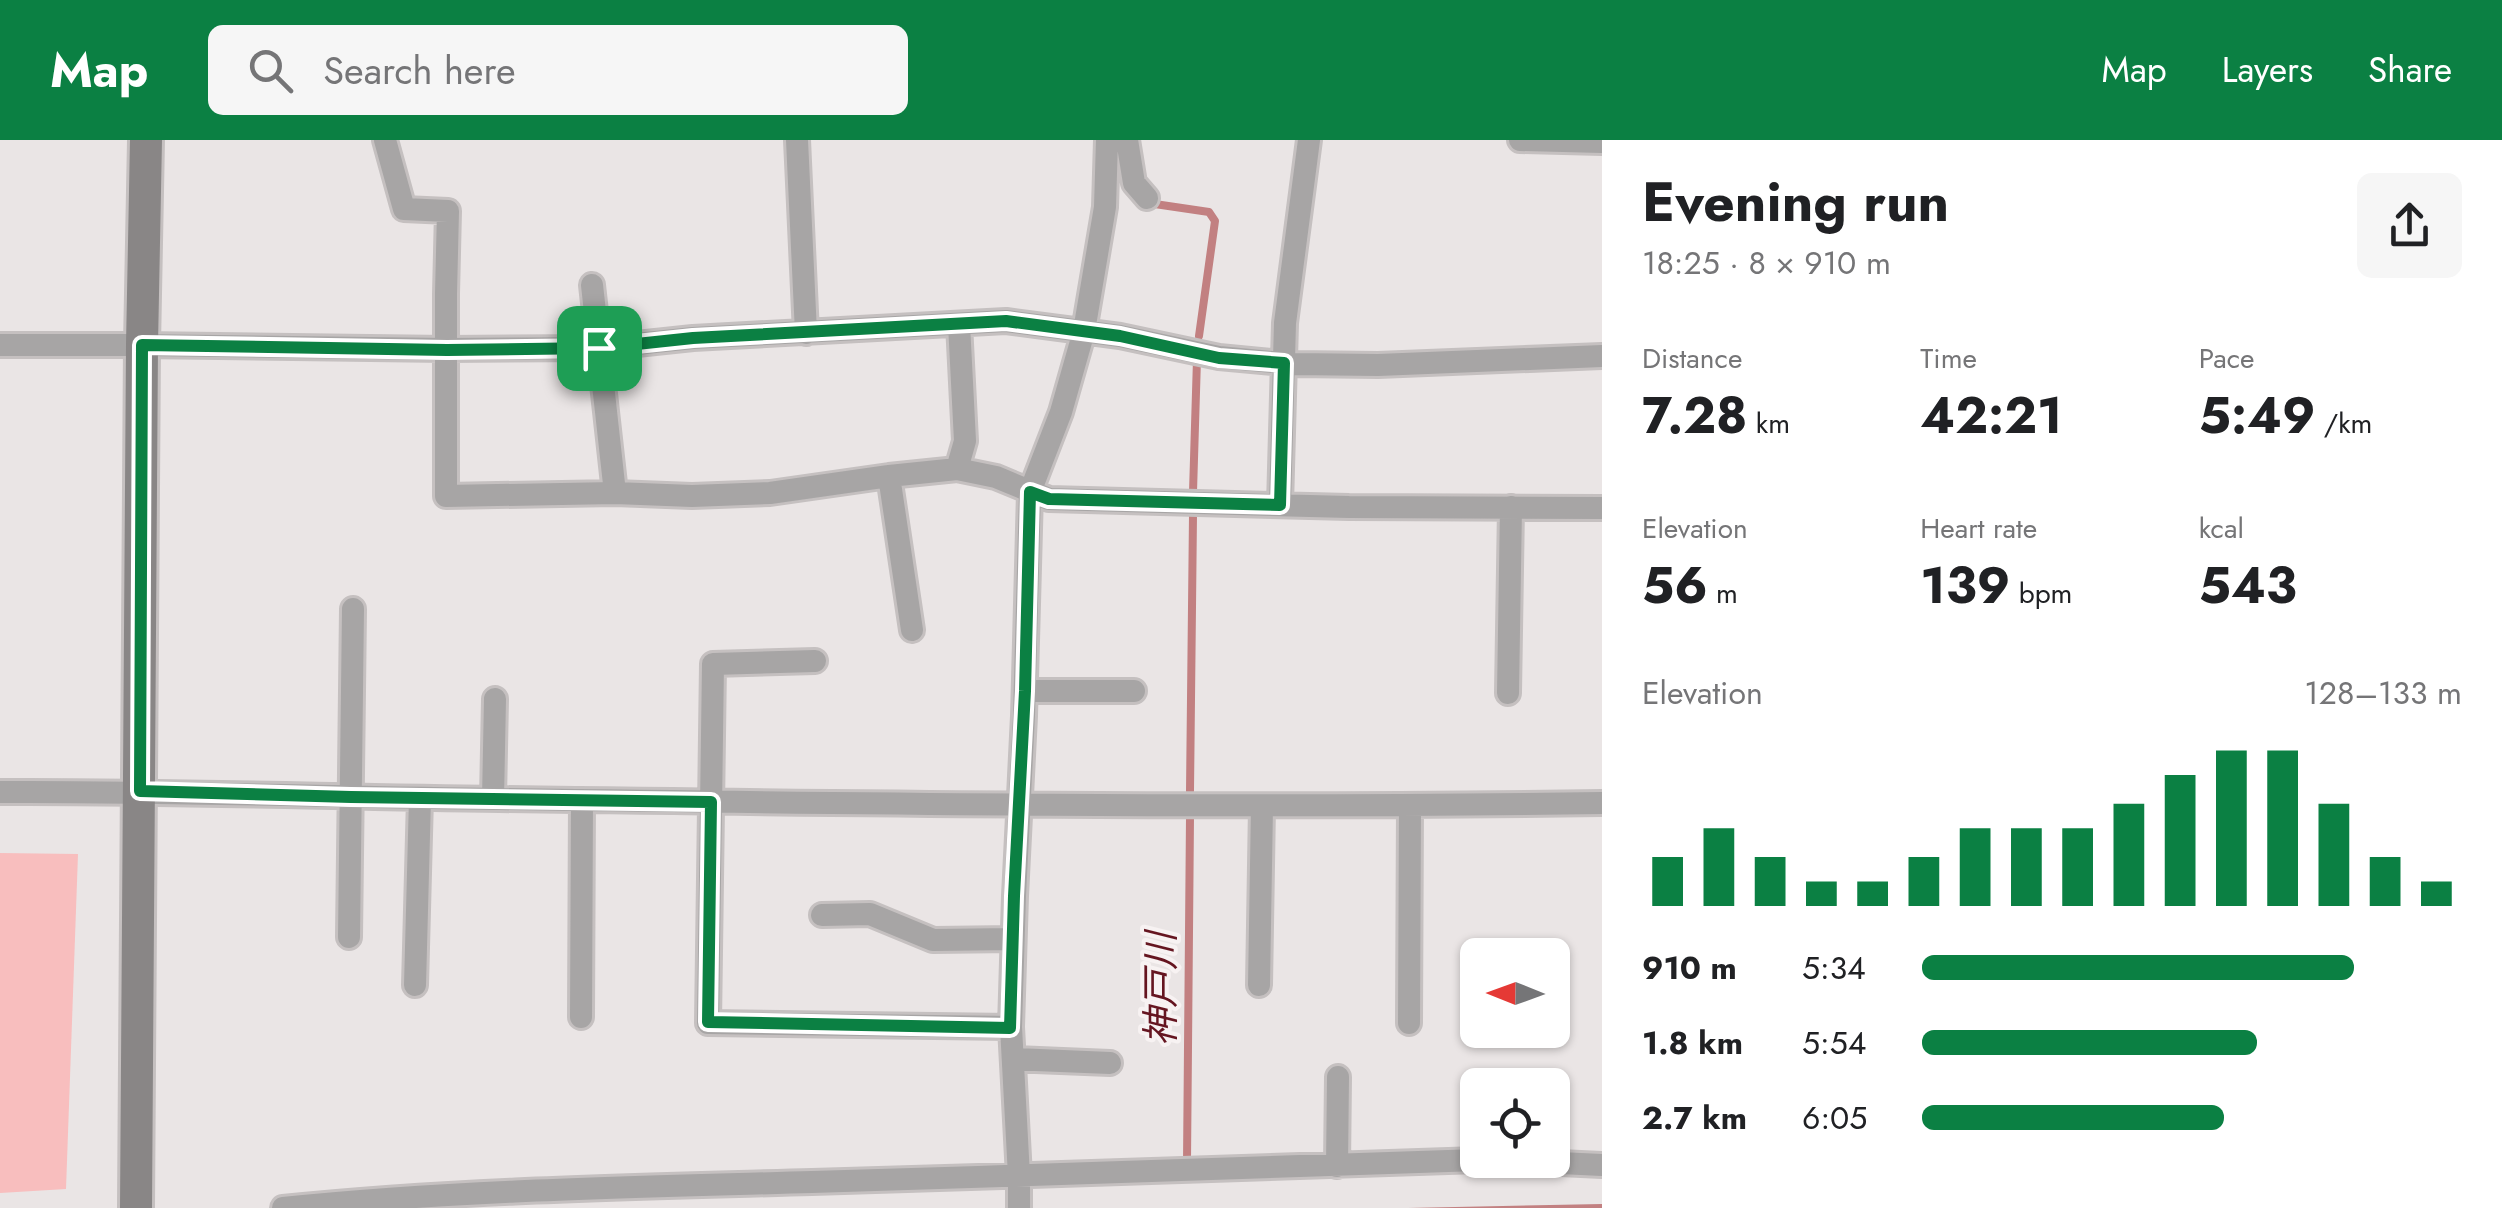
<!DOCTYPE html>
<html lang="en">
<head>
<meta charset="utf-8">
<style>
  :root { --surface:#fff; --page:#f6f6f6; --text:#202124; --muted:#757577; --accent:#0b8043 }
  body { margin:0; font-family:Jost,"Noto Sans JP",sans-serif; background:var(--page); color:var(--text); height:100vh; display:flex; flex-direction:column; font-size:38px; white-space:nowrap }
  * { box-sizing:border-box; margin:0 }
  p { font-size:32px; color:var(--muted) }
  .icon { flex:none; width:55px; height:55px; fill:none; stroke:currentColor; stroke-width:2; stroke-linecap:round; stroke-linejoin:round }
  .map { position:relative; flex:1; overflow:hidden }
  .panel { display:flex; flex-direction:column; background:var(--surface); width:900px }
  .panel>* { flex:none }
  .needle { width:65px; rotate:271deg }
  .tools { position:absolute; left:1460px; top:798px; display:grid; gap:20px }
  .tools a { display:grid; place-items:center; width:110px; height:110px; border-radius:15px; background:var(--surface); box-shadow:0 2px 8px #0004; font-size:50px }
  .pin { position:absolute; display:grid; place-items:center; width:85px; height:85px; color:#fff; margin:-42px; border-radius:20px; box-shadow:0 5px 15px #0006 }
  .round { display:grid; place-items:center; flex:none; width:105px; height:105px; border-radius:15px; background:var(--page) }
  .headline { display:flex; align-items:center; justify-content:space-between; height:170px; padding:0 40px }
  h1 { font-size:55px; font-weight:700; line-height:75px }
  .stats { display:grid; grid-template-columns:repeat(3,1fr); gap:15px; height:170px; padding:10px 40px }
  .stats div { display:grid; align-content:center }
  .stats b { font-size:50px; font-weight:700 }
  .stats small { font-size:28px; font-weight:400 }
  .stats p { font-size:28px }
  .chart { height:280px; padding:20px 40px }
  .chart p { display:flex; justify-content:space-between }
  .chart svg { width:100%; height:180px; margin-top:10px; stroke:var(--accent); stroke-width:6 }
  ul { padding:0 40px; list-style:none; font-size:32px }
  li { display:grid; grid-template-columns:160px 120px 1fr; align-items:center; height:75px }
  li i { height:25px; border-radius:12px; background:var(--accent) }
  header { display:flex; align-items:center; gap:60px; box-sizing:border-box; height:140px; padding:0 50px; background:var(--accent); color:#fff }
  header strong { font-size:48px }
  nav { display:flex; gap:55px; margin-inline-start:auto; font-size:35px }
  .search { width:700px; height:90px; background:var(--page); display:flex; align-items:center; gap:25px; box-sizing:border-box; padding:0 35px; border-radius:15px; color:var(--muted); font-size:38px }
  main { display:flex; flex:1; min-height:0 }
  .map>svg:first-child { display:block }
  .green { fill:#f8bebe }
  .water { fill:#c28081 }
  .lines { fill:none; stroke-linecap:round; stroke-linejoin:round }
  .stream { stroke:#c28081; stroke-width:8 }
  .street-casing { stroke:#c5c0c0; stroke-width:28 }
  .secondary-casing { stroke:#c5c0c0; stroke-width:38 }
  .street { stroke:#a7a5a5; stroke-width:22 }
  .secondary { stroke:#898686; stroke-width:32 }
  .route-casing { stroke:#fff; stroke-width:20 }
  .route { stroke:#0b8043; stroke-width:12 }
  .labels { text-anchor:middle; stroke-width:8; stroke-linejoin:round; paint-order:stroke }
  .water-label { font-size:38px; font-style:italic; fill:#651520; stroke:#f7f2f2 }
</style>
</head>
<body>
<header>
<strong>Map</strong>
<div class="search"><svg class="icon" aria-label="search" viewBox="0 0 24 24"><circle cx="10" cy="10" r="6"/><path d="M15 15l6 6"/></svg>Search here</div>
<nav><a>Map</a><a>Layers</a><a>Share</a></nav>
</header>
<main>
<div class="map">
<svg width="1602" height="1068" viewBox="0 0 1602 1068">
  <rect width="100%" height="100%" fill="#eae5e5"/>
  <path class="green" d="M0 713 78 714 66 1049 0 1053Z"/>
  <path class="water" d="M1602 1064V1068H1408Z"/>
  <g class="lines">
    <path class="stream" d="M1148 63 1209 72 1215 81 1199 196
      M1193 352 1197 219
      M1190 651 1193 375
      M1187 1022 1190 677"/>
    <defs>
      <path id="street" d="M385 0 404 69 448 71 446 154V356L615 353 692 356 770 353 889 336 957 329 996 337 1049 359 1349 367 1602 368
        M797 0 806 193
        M1127 0 1134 43 1147 58
        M1520 0 1602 2
        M592 145 615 353
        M0 205H142L447 209 599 208 693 198 1006 181 1120 196 1219 217 1294 224 1378 225 1602 216
        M957 329 965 301 959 184
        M889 336 912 490
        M1280 365 1285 183 1309 0
        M815 521 713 524 708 883 1011 887
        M1025 551H1134
        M1508 553 1511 367
        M0 652C166 651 333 657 499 659 867 664 1234 668 1602 663
        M493 659 495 559
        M822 775 870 774 933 800 1013 799
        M349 797 353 469
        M415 845 420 658
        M1259 845 1262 666
        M581 877 582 660
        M1409 883 1410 666
        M1013 919 1110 923
        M1497 1020 1602 1025
        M1337 1026 1338 937
        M283 1068C458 1050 636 1047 812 1042 1034 1035 1256 1029 1478 1020
        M1019 1068V1036L1011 887 1015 756 1024 576 1030 352 1061 272 1084 191 1105 67 1107 0"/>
      <path id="secondary" d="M136 1068 142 205 146 0"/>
    </defs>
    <use href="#street" class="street-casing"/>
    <use href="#secondary" class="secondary-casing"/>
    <use href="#street" class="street"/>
    <use href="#secondary" class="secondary"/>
  </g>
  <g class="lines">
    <defs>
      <path id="route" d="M1006 181 1120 196 1219 218 1284 223 1280 365 1049 359 1030 352 1025 551 1014 756 1010 888 708 882 711 662 351 657 140 651 142 205 447 210 599 208 693 198Z"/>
    </defs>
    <use href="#route" class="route-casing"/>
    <use href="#route" class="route"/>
  </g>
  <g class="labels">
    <g class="water-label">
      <text transform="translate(1161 849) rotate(-90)" y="13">神戸川</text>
    </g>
  </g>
</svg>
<div class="tools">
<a><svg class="needle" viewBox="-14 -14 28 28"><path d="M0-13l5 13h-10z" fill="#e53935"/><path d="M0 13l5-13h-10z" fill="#757577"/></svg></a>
<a><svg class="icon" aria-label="locate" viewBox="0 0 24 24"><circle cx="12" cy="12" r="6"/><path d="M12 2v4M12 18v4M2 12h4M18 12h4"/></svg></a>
</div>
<div class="pin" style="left:599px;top:208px;background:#1e9e55"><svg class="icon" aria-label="arrive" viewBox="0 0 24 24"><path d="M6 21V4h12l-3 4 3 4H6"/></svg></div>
</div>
<section class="panel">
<div class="headline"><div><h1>Evening run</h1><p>18:25 · 8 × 910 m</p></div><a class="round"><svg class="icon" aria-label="share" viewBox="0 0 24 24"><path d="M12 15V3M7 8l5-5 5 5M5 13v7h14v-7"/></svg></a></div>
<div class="stats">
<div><p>Distance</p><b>7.28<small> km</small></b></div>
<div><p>Time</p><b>42:21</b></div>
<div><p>Pace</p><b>5:49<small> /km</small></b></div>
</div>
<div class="stats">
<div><p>Elevation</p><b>56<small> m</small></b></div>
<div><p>Heart rate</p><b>139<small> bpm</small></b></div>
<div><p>kcal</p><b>543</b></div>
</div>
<div class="chart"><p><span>Elevation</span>128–133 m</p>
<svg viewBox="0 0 160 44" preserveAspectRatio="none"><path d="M5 44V32M15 44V25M25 44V32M35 44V38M45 44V38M55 44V32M65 44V25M75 44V25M85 44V25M95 44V19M105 44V12M115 44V6M125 44V6M135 44V19M145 44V32M155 44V38"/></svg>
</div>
<ul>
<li><b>910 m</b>5:34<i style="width:80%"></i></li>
<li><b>1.8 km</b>5:54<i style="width:62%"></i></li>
<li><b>2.7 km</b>6:05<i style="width:56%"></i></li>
</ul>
</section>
</main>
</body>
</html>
